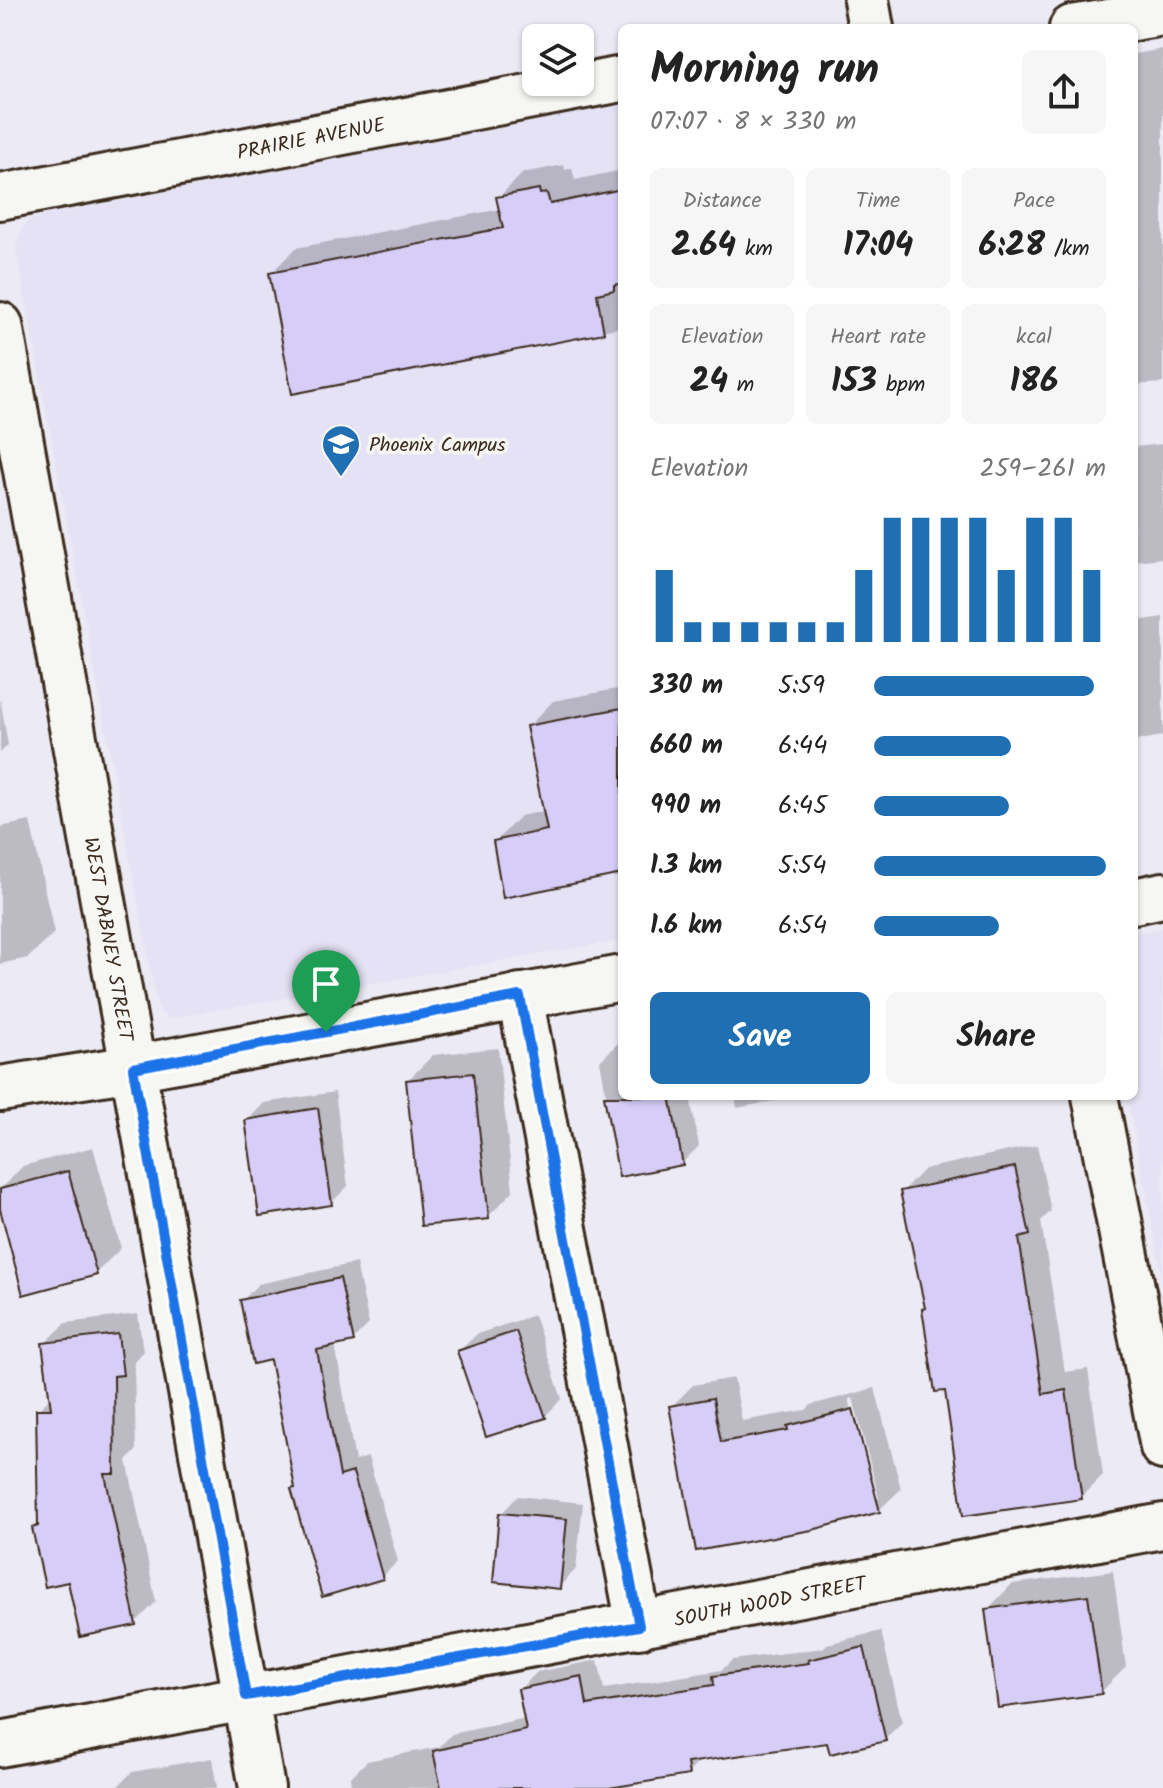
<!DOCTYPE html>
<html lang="en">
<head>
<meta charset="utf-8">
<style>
  :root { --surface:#fff; --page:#f6f6f6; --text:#222; --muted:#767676; --accent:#1f6fb2 }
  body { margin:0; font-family:Kalam,sans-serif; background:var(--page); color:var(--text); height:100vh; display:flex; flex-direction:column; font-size:30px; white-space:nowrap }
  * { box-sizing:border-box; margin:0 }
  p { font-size:26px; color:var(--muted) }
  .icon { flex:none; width:44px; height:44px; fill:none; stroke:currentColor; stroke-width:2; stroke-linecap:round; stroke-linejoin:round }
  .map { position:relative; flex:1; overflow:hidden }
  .details { position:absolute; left:618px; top:24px; width:520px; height:1076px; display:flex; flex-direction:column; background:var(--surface); border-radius:12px; box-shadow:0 2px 6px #0004 }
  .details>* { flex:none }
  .buttons { position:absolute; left:522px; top:24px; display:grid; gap:16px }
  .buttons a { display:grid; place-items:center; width:72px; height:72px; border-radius:12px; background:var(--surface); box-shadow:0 2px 6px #0004; font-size:40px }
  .pin { position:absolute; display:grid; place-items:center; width:68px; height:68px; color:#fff; margin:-82px -34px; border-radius:50% 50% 50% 0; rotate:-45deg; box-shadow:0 0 8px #0007 }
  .pin .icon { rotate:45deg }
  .round { display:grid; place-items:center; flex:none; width:84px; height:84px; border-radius:12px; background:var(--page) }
  .overview { display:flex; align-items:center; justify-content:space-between; height:136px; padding:0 32px }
  h1 { font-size:44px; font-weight:700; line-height:60px }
  .figures { display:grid; grid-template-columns:repeat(3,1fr); gap:12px; height:136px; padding:8px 32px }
  .figures div { display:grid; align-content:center; border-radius:12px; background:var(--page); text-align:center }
  .figures b { font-size:34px; font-weight:700 }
  .figures small { font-size:22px; font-weight:400 }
  .figures p { font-size:22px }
  .chart { height:224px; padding:16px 32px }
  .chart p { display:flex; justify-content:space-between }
  .chart svg { width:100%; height:144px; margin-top:8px; stroke:var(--accent); stroke-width:6 }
  .primary-button { display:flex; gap:16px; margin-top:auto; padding:16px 32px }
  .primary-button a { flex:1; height:92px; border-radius:12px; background:var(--accent); color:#fff; font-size:32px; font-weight:700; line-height:92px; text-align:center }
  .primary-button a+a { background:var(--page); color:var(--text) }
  ul { padding:0 32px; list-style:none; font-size:26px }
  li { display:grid; grid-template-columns:128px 96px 1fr; align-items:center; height:60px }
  li i { height:20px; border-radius:10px; background:var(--accent) }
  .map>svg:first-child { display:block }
  .built { fill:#e5e2f5 }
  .shadow { fill:#0003; fill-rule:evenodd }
  .building { fill:#d6cef7; stroke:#3b2a1e; stroke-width:2 }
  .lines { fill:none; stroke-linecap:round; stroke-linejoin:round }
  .minor-casing { stroke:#3b2a1e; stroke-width:50 }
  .tertiary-casing { stroke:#3b2a1e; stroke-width:50 }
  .minor { stroke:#f6f6f2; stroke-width:44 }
  .tertiary { stroke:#f6f6f2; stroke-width:44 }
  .route-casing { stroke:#fff; stroke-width:16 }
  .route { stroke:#1a73e8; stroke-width:10 }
  .labels { text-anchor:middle; stroke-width:7; stroke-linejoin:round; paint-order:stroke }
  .street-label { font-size:20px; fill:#3b2a1e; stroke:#f6f6f2 }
  .poi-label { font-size:20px; fill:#3b2a1e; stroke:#f6f6f2; text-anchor:start }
</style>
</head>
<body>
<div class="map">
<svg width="1163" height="1788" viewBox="0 0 1163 1788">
  <rect width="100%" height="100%" fill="#eceaf4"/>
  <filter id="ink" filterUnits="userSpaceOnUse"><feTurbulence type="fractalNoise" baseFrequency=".0125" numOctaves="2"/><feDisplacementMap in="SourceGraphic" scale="16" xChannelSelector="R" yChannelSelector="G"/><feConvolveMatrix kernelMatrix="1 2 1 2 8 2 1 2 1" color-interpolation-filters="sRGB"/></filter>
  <g filter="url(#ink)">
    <path class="built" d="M622 104V940L170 1018 161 1013 157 1005 16 248 21 230 28 221 41 216Z
      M1163 928V1281L1127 1096H1134V933Z"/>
    <path class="shadow" d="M1163 49V383L1134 385V54Z
      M564 165 565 170 572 168 575 180 622 170V327L294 391 271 273 296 248 501 209 498 198 523 173Z
      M1163 444V558L1134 561V447Z
      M1163 617V736L1134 741V625L1137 621Z
      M622 688V872L495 842 520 816 545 811 528 727 553 701Z
      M0 697 8 745 0 753Z
      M30 821 54 933 28 958 0 964V827Z
      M622 1043V1096H690L699 1146 682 1163 621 1175 600 1061 617 1044Z
      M498 1048 513 1191 488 1217 408 1080 433 1055Z
      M335 1092 348 1186 331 1203 247 1121 264 1103Z
      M735 1096H798L737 1108Z
      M1037 1145 1051 1211 1041 1221 1065 1372 1088 1369 1103 1475 1081 1497 947 1388 924 1309 926 1306 902 1192 924 1169Z
      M93 1147 121 1248 96 1273 0 1201V1189L23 1166Z
      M356 1263 369 1324 353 1340 335 1344 355 1461 368 1457 398 1561 382 1577 297 1487 272 1358 242 1301 258 1284Z
      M138 1314 143 1352 134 1361 136 1451 127 1460 156 1602 135 1623 70 1580 34 1528 40 1522 38 1410 51 1397 44 1344 66 1323Z
      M534 1315 562 1399 545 1416 459 1351 477 1334Z
      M734 1378 742 1421 806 1410 811 1405 875 1388 901 1489 879 1510 811 1528 672 1406 693 1385ZM853 1398 879 1498H874L849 1399Z
      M518 1496 583 1503 576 1569 559 1587 501 1514Z
      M1113 1571 1126 1667 1101 1692 987 1610 1012 1584Z
      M881 1631 902 1722 885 1739 829 1741 703 1758 688 1773 611 1788H352L350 1778 367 1761 439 1747 452 1734 526 1718 520 1689 537 1672 598 1660 604 1689 722 1670 732 1660 823 1648 827 1644Z
      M212 1758 217 1788H116L132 1772Z"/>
    <path class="building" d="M539 189 540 194 547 193 550 204 622 189V283L614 285V290L597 294 604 333 292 394 269 273 503 228 496 197Z
      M622 708V874L503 898 493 841 547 830 526 726Z
      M473 1073 489 1219 421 1226 406 1080Z
      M604 1096H670L683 1165 619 1177Z
      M318 1108 332 1205 259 1216 245 1120Z
      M1015 1167 1030 1235 1019 1238 1043 1394 1066 1390 1082 1499 963 1516 945 1391 935 1392 922 1309 925 1308 900 1191Z
      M68 1171 97 1275 23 1295 0 1209V1189Z
      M340 1278 354 1342 317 1350 340 1476 353 1472 383 1579 322 1597 291 1489 295 1488 270 1360 253 1364 240 1300Z
      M516 1331 546 1418 486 1437 457 1351Z
      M118 1334 123 1375 114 1376 115 1474H105L136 1625 80 1637 68 1582 45 1587 32 1528 38 1526 36 1409H51L42 1343Z
      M713 1398 721 1442 788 1430 787 1426 853 1409 880 1512 812 1530 696 1551 669 1406Z
      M499 1513 567 1519 560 1589 493 1582Z
      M1088 1595 1102 1694 998 1708 985 1609Z
      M864 1647 886 1741 830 1754 827 1743 687 1763 689 1775 609 1788H441L433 1751 526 1730 518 1689 582 1676 587 1705 714 1685 713 1676 809 1663 808 1660Z"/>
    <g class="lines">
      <defs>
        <path id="minor" d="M866 0 871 28
          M0 325 262 1788
          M1134 901 1163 895
          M520 996 639 1626
          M0 1089 133 1068 622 978
          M1095 1096 1163 1447
          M0 1744 1163 1526"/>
        <path id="tertiary" d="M1072 28 1163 13
          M0 197 622 79"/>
      </defs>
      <use href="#minor" class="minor-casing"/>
      <use href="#tertiary" class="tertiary-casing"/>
      <use href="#minor" class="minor"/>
      <use href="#tertiary" class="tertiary"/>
    </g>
  </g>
  <g class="lines" filter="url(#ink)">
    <defs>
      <path id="route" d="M520 996 639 1626 246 1696 133 1068Z"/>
    </defs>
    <use href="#route" class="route-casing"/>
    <use href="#route" class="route"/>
  </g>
  <defs>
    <symbol id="school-pin" viewBox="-11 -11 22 30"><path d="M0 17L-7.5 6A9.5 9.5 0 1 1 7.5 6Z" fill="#1f6fb2" stroke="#f6f6f2"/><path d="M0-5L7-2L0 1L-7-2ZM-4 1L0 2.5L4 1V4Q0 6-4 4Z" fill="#fff"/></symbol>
  </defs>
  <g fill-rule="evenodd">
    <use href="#school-pin" x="319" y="422" width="44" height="60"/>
  </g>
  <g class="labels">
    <g class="street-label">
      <text transform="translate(311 138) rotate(-11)" y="7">PRAIRIE AVENUE</text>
      <text transform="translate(109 939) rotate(80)" y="7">WEST DABNEY STREET</text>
      <text transform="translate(770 1601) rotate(-11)" y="7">SOUTH WOOD STREET</text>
    </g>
    <g class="poi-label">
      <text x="369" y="451">Phoenix Campus</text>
    </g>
  </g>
</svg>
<div class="buttons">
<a><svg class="icon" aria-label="layers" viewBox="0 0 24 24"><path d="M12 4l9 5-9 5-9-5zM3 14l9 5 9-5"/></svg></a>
</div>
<div class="pin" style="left:326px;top:1032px;background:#1e9e55"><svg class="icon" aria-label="arrive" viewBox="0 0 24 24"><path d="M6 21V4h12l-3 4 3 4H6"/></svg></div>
<section class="details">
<div class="overview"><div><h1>Morning run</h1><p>07:07 · 8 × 330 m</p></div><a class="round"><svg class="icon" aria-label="share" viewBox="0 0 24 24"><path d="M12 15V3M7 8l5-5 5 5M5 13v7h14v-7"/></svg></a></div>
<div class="figures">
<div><p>Distance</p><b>2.64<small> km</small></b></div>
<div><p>Time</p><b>17:04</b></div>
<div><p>Pace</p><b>6:28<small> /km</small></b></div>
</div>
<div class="figures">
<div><p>Elevation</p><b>24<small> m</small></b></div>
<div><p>Heart rate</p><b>153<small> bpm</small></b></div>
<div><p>kcal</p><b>186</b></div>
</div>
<div class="chart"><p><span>Elevation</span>259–261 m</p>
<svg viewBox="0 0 160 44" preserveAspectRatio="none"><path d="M5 44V22M15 44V38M25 44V38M35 44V38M45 44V38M55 44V38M65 44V38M75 44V22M85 44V6M95 44V6M105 44V6M115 44V6M125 44V22M135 44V6M145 44V6M155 44V22"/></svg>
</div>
<ul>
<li><b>330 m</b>5:59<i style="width:95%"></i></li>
<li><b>660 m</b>6:44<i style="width:59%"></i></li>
<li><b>990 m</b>6:45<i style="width:58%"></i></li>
<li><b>1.3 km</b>5:54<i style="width:100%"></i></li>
<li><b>1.6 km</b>6:54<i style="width:54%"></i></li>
</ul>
<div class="primary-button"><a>Save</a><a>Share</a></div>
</section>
</div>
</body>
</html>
